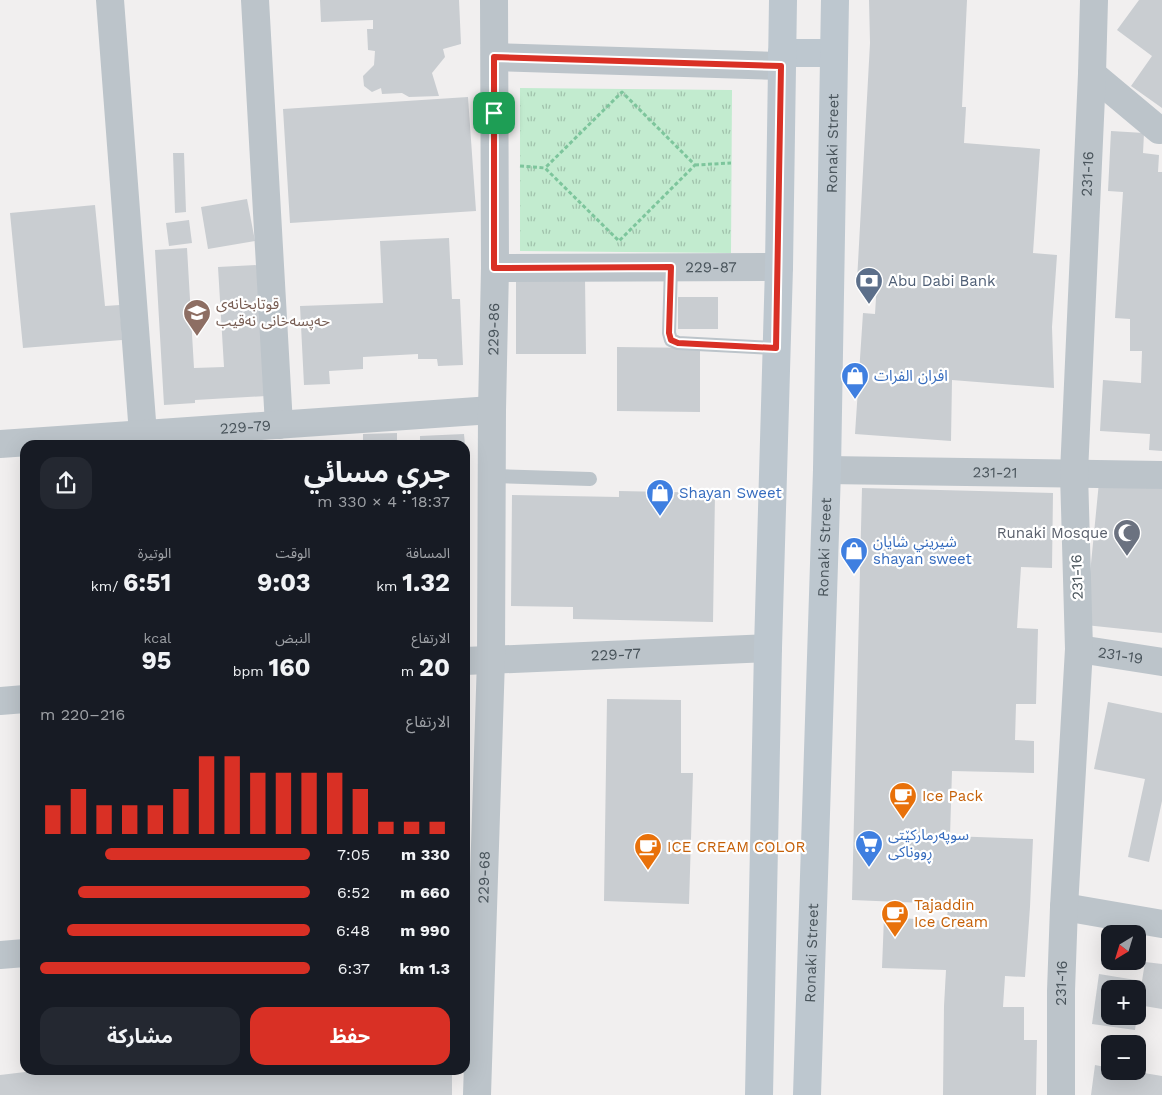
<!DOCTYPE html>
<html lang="ar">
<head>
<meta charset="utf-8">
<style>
  :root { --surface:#171b24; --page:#242831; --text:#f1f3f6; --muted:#9ea1a6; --accent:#d93025 }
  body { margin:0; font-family:"Work Sans","Noto Sans Arabic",sans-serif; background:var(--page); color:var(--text); direction:rtl; height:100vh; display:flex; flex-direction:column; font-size:19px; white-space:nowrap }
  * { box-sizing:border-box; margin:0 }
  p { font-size:16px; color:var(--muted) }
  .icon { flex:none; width:28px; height:28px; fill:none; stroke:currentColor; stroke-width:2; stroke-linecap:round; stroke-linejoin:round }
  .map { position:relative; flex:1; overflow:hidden; direction:ltr }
  .details { position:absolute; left:20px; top:440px; width:450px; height:635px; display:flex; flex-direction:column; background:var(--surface); border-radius:15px; box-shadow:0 5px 20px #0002; direction:rtl }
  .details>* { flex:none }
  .needle { width:32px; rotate:218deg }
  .tools { position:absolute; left:1101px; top:925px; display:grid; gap:10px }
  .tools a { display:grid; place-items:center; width:45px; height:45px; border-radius:10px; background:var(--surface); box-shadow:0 5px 20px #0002; font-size:25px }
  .pin { position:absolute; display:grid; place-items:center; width:42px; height:42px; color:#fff; margin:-21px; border-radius:10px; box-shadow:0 2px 8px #0006 }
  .round { display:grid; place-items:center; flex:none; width:52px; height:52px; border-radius:15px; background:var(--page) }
  .summary { display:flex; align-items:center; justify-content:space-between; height:85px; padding:0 20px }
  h1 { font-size:28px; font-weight:700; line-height:38px }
  .stats { display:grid; grid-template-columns:repeat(3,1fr); gap:8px; height:85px; padding:5px 20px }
  .stats div { display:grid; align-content:center }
  .stats b { font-size:25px; font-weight:700 }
  .stats small { font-size:14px; font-weight:400 }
  .stats p { font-size:14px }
  .chart { height:140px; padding:10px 20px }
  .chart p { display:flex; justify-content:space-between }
  .chart svg { width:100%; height:90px; margin-top:5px; stroke:var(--accent); stroke-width:6 }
  .cta { display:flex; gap:10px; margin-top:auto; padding:10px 20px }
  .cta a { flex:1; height:58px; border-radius:15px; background:var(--accent); color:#fff; font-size:20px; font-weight:700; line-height:58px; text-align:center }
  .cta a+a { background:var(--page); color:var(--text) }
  ul { padding:0 20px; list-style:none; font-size:16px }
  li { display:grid; grid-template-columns:80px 60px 1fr; align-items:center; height:38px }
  li i { height:12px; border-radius:6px; background:var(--accent) }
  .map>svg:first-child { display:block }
  .park { fill:url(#park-tufts) }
  .building { fill:#c9cdd1 }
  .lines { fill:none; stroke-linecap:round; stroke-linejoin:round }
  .path { stroke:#7dc59c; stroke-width:3; stroke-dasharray:4 2.5; stroke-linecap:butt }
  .lane { stroke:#bcc4ca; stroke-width:14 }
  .street { stroke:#bcc4ca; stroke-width:28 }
  .secondary { stroke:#bdc7cf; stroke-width:28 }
  .route-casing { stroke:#fff; stroke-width:10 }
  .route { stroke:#d93025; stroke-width:6 }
  .labels { text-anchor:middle; stroke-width:4.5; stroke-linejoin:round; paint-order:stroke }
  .street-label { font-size:15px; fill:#49545b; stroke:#fff }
  .service-label { font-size:15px; fill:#4e5e75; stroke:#fff; text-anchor:start }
  .education-label { font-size:15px; fill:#785e54; stroke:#fff; text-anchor:start }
  .shop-label { font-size:15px; fill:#366cbe; stroke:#fff; text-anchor:start }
  .worship-label { font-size:15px; fill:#5b616d; stroke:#fff; text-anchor:end }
  .food-label { font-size:15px; fill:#c56008; stroke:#fff; text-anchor:start }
</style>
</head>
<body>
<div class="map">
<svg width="1162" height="1095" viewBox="0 0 1162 1095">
  <defs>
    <pattern id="park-tufts" width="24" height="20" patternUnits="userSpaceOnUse" patternTransform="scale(1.25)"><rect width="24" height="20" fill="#c2ebcf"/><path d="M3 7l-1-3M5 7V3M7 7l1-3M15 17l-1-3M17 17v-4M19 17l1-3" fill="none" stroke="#a0c1ab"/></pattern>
  </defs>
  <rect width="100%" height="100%" fill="#f1efef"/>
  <path class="park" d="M520 88 732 90 731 253 520 251Z"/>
  <path class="building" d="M320 0H459L461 44 443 49 445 57 432 73 439 96 409 97 402 93 382 94 381 88 372 92 364 86 363 76 374 65 375 51 368 50 367 29H373V20L321 22Z
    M869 0H967L962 107H966L964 143 1040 149 1033 253 1057 255 1052 327 1054 388 952 380 951 441 855 434 863 313 875 314 877 282 857 281 870 43Z
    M1139 0H1162V108L1131 86 1152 56 1117 30Z
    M468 97 476 211 290 223 283 109Z
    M1111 131 1144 133 1143 153 1159 155 1158 172H1162V451L1149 450 1150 434 1100 431 1103 380 1141 383 1142 351H1130V319L1115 318 1123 192 1108 191Z
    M173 153H184L186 212 175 213Z
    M247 199 255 241 208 249 201 207Z
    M95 205 105 306 120 305 122 340 23 348 10 213Z
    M189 220 192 243 169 246 166 223Z
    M449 238 452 299H460L463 365 438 366 437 359H418V354L363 357V369L329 371 330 384 304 385 300 306 383 303 380 241Z
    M187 248 194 368 224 367 218 267 258 265 266 396 195 400V403L164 405 155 250Z
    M516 278H585L586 354H516Z
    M678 297H718V329H678Z
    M617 347 700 348V412L617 411Z
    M397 433V445H363V434Z
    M464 434 465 445H420V436Z
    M1099 482 1162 489V633L1085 625Z
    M862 488 1053 493 1052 568 1021 567 1017 628 1038 629 1036 704H1016L1015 740 1034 741V773L952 771 950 836 1033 839 1030 907 1025 977 1005 976 1003 1007H1024V1040H1037L1036 1095H943L944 1006 946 970 882 968 884 917 947 921 948 904 852 900Z
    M619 491 715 493 713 622 573 619V607L511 606 512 495 619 497Z
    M607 699 681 700V773H693L689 904 604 901Z
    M1108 702 1162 713V801L1149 862 1128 857 1145 779 1094 769Z
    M1145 962 1162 964V1009L1138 1005V989H1110V1016H1137L1135 1030 1092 1024 1099 974 1142 981Z
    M1095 1065 1110 1068V1071H1132L1162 1076V1095H1091Z
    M42 1070H452V1095H0V1075Z"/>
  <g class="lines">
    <path class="path" d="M695 165 731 163
      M520 166 545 168 619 241 695 165 622 92 545 168"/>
    <path class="lane" d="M671 267 669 333 671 340 678 343 776 348
      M492 476 590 479"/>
    <g class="street">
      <path d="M110 0 143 434"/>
      <path d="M255 0 279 425"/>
      <path d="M495 57 781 66"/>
      <path d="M1092 74 1159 130"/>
      <path id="s1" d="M495 268 779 267"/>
      <path id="s2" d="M0 444 492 410"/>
      <path id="s3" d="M827 470 1162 475"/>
      <path id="s4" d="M1079 649 1162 662"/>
      <path id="s5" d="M465 661 768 648"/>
      <path d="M0 701 25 699"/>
      <path d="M1064 907 1162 924"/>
      <path d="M0 955 25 953"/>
      <path id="s6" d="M477 1095 491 659 492 410 495 268 494 0"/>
      <path id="s7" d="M1061 1095V991L1064 907 1079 649 1074 473 1092 74 1094 0"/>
    </g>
    <g class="secondary">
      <path d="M782 53H833"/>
      <path d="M759 1095 768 648 779 267 783 0"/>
      <path id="s8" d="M807 1095 827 470 835 0"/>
    </g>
  </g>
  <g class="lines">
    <defs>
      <path id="route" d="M494 57 781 66 776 348 678 343 671 340 669 333 671 267 494 268Z"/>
    </defs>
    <use href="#route" class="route-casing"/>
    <use href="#route" class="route"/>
  </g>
  <defs>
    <symbol id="bank-pin" viewBox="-11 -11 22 30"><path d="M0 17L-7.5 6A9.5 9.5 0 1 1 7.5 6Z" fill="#5c6f8a" stroke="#fff"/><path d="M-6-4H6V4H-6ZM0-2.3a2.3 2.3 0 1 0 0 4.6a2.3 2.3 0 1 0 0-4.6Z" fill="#fff"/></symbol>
    <symbol id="school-pin" viewBox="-11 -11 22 30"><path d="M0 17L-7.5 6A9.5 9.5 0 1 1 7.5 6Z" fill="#8d6e63" stroke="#fff"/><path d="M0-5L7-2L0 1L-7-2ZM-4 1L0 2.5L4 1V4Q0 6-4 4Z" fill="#fff"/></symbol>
    <symbol id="shop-pin" viewBox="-11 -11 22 30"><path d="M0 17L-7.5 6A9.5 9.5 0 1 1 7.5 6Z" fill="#3f7fe0" stroke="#fff"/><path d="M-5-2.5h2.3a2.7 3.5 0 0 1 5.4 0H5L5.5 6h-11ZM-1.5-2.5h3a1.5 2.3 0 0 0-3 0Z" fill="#fff"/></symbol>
    <symbol id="mosque-pin" viewBox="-11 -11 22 30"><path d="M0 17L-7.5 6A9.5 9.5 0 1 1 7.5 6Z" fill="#6b7280" stroke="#fff"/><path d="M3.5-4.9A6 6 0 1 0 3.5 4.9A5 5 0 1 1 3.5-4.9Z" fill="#fff"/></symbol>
    <symbol id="cafe-pin" viewBox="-11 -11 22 30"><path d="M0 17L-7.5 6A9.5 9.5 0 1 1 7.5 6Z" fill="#e8710a" stroke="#fff"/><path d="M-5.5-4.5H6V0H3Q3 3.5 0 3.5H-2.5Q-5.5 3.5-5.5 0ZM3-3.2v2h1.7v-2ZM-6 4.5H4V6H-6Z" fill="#fff"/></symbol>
    <symbol id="supermarket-pin" viewBox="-11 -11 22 30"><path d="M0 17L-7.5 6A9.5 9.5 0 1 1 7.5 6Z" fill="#3f7fe0" stroke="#fff"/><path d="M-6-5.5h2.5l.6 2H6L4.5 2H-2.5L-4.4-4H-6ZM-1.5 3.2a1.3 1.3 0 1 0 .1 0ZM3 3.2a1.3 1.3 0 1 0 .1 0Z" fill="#fff"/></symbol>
  </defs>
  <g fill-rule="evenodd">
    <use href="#bank-pin" x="853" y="265" width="32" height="43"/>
    <use href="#school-pin" x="181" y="297" width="32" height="43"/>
    <use href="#shop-pin" x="839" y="360" width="32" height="43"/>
    <use href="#shop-pin" x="644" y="477" width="32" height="43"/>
    <use href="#mosque-pin" x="1111" y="517" width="32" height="43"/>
    <use href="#shop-pin" x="838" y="535" width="32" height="43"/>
    <use href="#cafe-pin" x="887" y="780" width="32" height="43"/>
    <use href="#supermarket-pin" x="853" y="828" width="32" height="43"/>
    <use href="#cafe-pin" x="632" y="831" width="32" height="43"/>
    <use href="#cafe-pin" x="879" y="898" width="32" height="43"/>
  </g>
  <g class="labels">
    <g class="street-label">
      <text dy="5" stroke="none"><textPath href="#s8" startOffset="952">Ronaki Street</textPath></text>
      <text dy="5" stroke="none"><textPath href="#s7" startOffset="922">231-16</textPath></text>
      <text dy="5" stroke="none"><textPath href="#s1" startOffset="216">229-87</textPath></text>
      <text dy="5" stroke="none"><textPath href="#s6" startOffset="766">229-86</textPath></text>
      <text dy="5" stroke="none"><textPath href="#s2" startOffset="246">229-79</textPath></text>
      <text dy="5" stroke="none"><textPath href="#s3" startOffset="168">231-21</textPath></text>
      <text dy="5" stroke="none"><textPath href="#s8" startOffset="548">Ronaki Street</textPath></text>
      <text transform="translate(1077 577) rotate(-92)" y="5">231-16</text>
      <text dy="5" stroke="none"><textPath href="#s5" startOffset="151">229-77</textPath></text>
      <text dy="5" stroke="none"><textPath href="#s4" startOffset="42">231-19</textPath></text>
      <text dy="5" stroke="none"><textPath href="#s6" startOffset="218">229-68</textPath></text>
      <text dy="5" stroke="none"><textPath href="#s8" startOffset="142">Ronaki Street</textPath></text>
      <text dy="5" stroke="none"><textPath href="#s7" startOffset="112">231-16</textPath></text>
    </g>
    <g class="service-label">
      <text x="888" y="286">Abu Dabi Bank</text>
    </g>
    <g class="education-label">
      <text x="216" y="309">قوتابخانەی<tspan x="216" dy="17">حەپسەخانی نەقیب</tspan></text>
    </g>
    <g class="shop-label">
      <text x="874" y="381">افران الفرات</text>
      <text x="679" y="498">Shayan Sweet</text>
      <text x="873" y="547">شيريني شايان<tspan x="873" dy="17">shayan sweet</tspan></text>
      <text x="888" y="840">سوپەرمارکێتی<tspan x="888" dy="17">ڕووناکی</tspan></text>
    </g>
    <g class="worship-label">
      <text x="1108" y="538">Runaki Mosque</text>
    </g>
    <g class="food-label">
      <text x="922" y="801">Ice Pack</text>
      <text x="667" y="852">ICE CREAM COLOR</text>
      <text x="914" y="910">Tajaddin<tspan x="914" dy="17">Ice Cream</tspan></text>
    </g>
  </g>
</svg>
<div class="tools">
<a><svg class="needle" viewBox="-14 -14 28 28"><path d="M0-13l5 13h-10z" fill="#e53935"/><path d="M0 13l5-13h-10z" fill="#9ea1a6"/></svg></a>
<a>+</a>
<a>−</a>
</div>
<div class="pin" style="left:494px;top:113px;background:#1e9e55"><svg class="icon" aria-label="arrive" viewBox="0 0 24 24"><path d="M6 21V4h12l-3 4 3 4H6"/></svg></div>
<section class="details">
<div class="summary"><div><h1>جري مسائي</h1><p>18:37 · 4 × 330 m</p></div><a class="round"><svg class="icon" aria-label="share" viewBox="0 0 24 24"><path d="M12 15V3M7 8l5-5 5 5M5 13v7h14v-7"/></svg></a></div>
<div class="stats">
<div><p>المسافة</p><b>1.32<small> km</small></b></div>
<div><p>الوقت</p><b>9:03</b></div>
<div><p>الوتيرة</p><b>6:51<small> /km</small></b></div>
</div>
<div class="stats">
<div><p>الارتفاع</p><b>20<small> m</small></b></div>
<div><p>النبض</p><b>160<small> bpm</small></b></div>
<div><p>kcal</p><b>95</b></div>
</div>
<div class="chart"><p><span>الارتفاع</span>216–220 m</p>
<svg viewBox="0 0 160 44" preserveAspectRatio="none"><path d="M5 44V30M15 44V22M25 44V30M35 44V30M45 44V30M55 44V22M65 44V6M75 44V6M85 44V14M95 44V14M105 44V14M115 44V14M125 44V22M135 44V38M145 44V38M155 44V38"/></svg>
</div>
<ul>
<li><b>330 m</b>7:05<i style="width:76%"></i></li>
<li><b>660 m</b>6:52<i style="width:86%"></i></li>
<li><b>990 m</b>6:48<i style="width:90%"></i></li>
<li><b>1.3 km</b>6:37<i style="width:100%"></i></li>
</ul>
<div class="cta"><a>حفظ</a><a>مشاركة</a></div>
</section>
</div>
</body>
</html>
